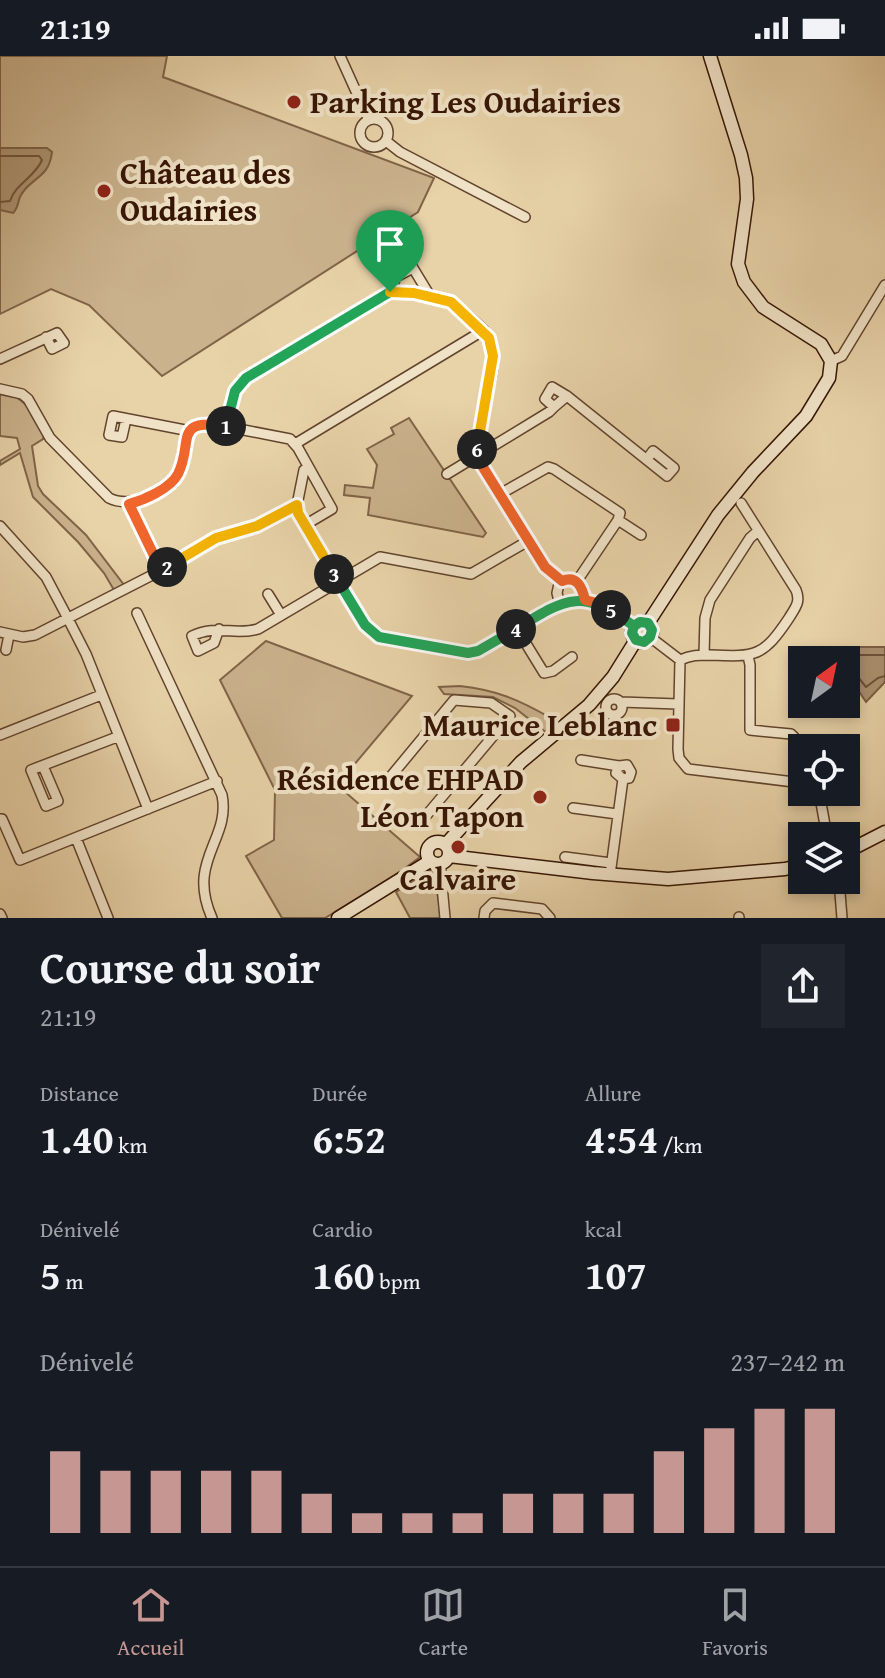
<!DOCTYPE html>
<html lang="fr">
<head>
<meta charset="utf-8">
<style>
  :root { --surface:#171b24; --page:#20242c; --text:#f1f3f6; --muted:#9ea1a6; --line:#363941; --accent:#c59692 }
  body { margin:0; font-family:"Gentium Book Plus",serif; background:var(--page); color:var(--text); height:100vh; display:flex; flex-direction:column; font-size:30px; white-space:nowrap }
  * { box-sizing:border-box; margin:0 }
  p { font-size:26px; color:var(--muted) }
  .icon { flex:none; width:44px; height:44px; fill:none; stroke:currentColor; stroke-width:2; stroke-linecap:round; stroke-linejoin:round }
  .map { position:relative; height:862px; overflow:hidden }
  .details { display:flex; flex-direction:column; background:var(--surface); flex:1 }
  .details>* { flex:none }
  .needle { width:52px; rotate:33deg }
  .controls { position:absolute; left:788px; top:590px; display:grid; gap:16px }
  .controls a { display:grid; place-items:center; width:72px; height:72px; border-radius:0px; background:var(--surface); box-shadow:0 4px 12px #0003; font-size:40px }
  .pin { position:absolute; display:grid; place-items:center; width:68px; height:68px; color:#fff; margin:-82px -34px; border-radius:50% 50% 50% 0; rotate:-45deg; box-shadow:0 0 8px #0007 }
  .pin .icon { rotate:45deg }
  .km { position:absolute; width:40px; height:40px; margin:-20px; border-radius:50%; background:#222; color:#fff; font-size:22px; line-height:40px; text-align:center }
  .round { display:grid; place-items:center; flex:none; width:84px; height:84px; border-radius:0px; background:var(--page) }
  .head { display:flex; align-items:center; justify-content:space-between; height:136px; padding:0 40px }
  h1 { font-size:44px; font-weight:700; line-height:60px }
  .figures { display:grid; grid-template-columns:repeat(3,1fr); gap:12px; height:136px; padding:8px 40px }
  .figures div { display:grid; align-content:center }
  .figures b { font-size:40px; font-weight:700 }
  .figures small { font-size:22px; font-weight:400 }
  .figures p { font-size:22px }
  .chart { height:224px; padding:16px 40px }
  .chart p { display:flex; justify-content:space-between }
  .chart svg { width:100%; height:144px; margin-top:8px; stroke:var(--accent); stroke-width:6 }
  .status { display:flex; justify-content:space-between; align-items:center; height:56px; padding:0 40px; background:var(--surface); direction:ltr }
  .status svg { height:22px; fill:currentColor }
  .tab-bar { display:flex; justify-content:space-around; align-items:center; height:112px; border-top:2px solid var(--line); background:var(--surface); font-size:22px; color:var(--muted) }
  .tab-bar a { display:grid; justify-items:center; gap:4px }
  .tab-bar .current { color:var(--accent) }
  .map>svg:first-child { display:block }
  .green { fill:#cab28c; stroke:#806448; stroke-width:2 }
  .water { fill:#ab9270; stroke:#7c6045; stroke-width:2 }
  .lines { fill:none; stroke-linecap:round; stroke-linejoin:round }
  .shore { stroke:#70543a; stroke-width:2 }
  .street-casing { stroke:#62442d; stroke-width:12 }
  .secondary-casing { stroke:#361504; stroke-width:15 }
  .street { stroke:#f0e2c6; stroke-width:9 }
  .secondary { stroke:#f0e2c6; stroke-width:12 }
  .split-1-casing { stroke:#fff; stroke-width:16 }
  .split-2-casing { stroke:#fff; stroke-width:16 }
  .split-3-casing { stroke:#fff; stroke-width:16 }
  .split-4-casing { stroke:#fff; stroke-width:16 }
  .split-5-casing { stroke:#fff; stroke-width:16 }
  .split-6-casing { stroke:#fff; stroke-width:16 }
  .split-7-casing { stroke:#fff; stroke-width:16 }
  .split-1 { stroke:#22a559; stroke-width:10 }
  .split-2 { stroke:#f0652b; stroke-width:10 }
  .split-3 { stroke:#f5b400; stroke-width:10 }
  .split-4 { stroke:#22a559; stroke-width:10 }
  .split-5 { stroke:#22a559; stroke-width:10 }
  .split-6 { stroke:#f0652b; stroke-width:10 }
  .split-7 { stroke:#f5b400; stroke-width:10 }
  .poi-dot { fill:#8f2418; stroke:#f0e2c6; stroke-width:3 }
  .labels { text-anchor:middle; stroke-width:8; stroke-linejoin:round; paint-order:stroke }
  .poi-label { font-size:32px; font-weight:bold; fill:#361504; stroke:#f0e2c6; text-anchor:start }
</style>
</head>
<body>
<div class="status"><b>21:19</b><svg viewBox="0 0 49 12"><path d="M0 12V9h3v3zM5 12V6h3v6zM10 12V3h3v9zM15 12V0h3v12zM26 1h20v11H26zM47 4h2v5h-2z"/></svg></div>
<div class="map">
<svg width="885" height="862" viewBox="0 0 885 862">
  <rect width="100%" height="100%" fill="#e8d2a8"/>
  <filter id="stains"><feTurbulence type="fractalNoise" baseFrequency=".0025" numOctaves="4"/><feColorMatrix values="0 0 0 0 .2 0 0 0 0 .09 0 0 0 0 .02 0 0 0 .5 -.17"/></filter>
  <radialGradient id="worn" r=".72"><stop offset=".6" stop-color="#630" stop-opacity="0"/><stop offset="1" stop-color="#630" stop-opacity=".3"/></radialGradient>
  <path class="green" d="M0 0H167L163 21 434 122 418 156 162 320 89 249 51 233 0 258Z
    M0 336C27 341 32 356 44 379L43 383 32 390 38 430 43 438 86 479 124 529 114 534 104 517 78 486 33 441 20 397 0 409V405L20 393 17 382 0 380Z
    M409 362 486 477 483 481 368 459 370 442 344 439 345 429 373 432 377 409 367 393 394 378 391 372Z
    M266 585 412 640 337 729 420 801 389 824 325 862H282L246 800 274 784 275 734 220 624Z
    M460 630C497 634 519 644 551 662L547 677 515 652 493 641 444 638 439 631Z
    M433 813 442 862H410L396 836Z"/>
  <path class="water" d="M0 92H47L52 96C49 123 31 121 21 139 17 146 19 151 13 157L0 154Z
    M856 591H885V626L866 646 846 616V604H843L849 593Z"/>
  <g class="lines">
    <path class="shore" d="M0 100H39L42 104C35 121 16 127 10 145L0 146
      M885 599H856L849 610 866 631 878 622 885 620"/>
    <defs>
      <path id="street" d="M340 0 369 64
        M360 77a14 14 0 1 1 28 0a14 14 0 1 1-28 0Z
        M386 85 400 96 525 161
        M402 195 413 212
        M390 236 396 221 413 212 430 240
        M0 303 57 277 64 287 52 293 46 281
        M831 305 842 300 885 229
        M0 333 22 338 28 343 50 382 109 442C130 453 169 438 179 416 183 404 182 390 187 379 191 370 200 368 208 367L290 383 298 392 332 453 305 469
        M554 351 567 340 667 420 674 412 653 395 647 403
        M126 363 122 381 109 379 113 360 190 375
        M228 370 235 335 246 322 390 236C417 234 446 241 466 258 475 266 486 274 491 286 503 317 468 372 481 408L545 511 562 525
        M295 388 484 274
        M308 411 304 414 297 449 298 457 365 569 379 581 468 597 478 595C508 580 557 537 591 545 606 549 621 560 634 570
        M447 418 549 356 554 351 545 343 552 331 567 340
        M500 438 548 411 554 413 620 457 618 464 577 525
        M129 448 161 514
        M618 464 641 479
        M0 470 46 521 64 555 86 598 148 753
        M268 538 281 559
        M560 549 557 537 559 528 567 523 577 525 582 533 585 544
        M137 557 222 739C231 784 186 804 212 862
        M219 573 214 587 198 595 192 580C216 568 235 580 258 573L380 501 471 518 528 485
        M517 573 544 617 553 615 572 601
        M0 576 23 581 35 579 168 511 216 482 257 470 297 449
        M650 581 680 604 678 693 679 702 688 713 802 727
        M6 594 9 579
        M704 599 705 562 710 544 750 482 758 475
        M748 600 750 609V674L791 678C804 688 797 711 797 726
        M680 604C691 599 698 599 711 599 756 601 763 601 789 562 795 552 801 546 796 534L741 447
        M606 651a8 8 0 1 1 16 0a8 8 0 1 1-16 0Z
        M621 646 678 648
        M0 679 101 639
        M581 704 619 710
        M43 710 58 745 46 750 31 714 117 681
        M387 725 454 644 491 647 510 660 425 761
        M819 736 827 780
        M573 752 617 758
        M0 763H2L20 804 217 725
        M76 782 108 862
        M565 801 611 807
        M440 808 445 862
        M610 819 623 723 629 722 631 716 627 709 619 710 616 717 623 723
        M839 824 842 862
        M0 858 2 862
        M739 861V862
        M484 862 485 855 493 847 542 853 550 862"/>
      <path id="secondary" d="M632 576a10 10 0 1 1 20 0a10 10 0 1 1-20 0Z
        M648 567 718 459 753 416 806 360 829 322 831 305 821 288 763 251 744 226 738 208 747 143 746 122 741 99 710 0
        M427 797a11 11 0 1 1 22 0a11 11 0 1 1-22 0Z
        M446 788 521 706 589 649 613 621 636 584
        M846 796 885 776
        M449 800 593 817 668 823 785 813 802 809
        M338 862 430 805"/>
    </defs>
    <use href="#street" class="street-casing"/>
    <use href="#secondary" class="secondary-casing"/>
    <use href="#street" class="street"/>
    <use href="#secondary" class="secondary"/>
  </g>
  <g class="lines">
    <defs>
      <path id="split-1" d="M226 370 235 335 246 322 390 236"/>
      <path id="split-2" d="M167 511 161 514 129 448C144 444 170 433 178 418 194 386 172 362 226 370"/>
      <path id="split-3" d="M167 511 216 482 257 470 297 449 298 457 334 518"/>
      <path id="split-4" d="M334 518 365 569 379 581 468 597 478 595 516 573"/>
      <path id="split-5" d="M516 573C568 541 581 532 634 570L632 577 636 584 644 586 650 581 652 574 648 567 640 566 634 570 611 554"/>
      <path id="split-6" d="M477 393 481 408 545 511 562 525C577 519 582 531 585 544L601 548 611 554"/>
      <path id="split-7" d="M390 236 414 237 451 246 489 282 493 300 477 393"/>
    </defs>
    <use href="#split-1" class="split-1-casing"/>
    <use href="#split-2" class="split-2-casing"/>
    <use href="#split-3" class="split-3-casing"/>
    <use href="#split-4" class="split-4-casing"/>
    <use href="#split-5" class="split-5-casing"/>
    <use href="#split-6" class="split-6-casing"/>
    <use href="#split-7" class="split-7-casing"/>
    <use href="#split-1" class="split-1"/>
    <use href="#split-2" class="split-2"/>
    <use href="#split-3" class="split-3"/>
    <use href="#split-4" class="split-4"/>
    <use href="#split-5" class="split-5"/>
    <use href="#split-6" class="split-6"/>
    <use href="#split-7" class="split-7"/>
  </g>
  <g class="poi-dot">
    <circle cx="294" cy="46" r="8"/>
    <circle cx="104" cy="135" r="8"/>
    <rect x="665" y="661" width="16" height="16" rx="4"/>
    <circle cx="540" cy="741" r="8"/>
    <circle cx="458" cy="791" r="8"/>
  </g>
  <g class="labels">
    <g class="poi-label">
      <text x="310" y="57">Parking Les Oudairies</text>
      <text x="120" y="128">Château des<tspan x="120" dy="37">Oudairies</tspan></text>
      <text x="657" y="680" text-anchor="end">Maurice Leblanc</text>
      <text x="524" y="734" text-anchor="end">Résidence EHPAD<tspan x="524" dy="37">Léon Tapon</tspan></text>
      <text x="458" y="834" text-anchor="middle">Calvaire</text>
    </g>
  </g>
  <rect width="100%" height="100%" filter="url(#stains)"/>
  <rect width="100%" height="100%" fill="url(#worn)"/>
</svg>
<div class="controls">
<a><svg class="needle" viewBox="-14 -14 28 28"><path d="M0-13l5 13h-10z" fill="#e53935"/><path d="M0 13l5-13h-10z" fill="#9ea1a6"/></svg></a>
<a><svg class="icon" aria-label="locate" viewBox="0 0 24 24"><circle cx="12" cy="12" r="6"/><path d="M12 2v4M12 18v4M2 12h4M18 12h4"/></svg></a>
<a><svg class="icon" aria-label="layers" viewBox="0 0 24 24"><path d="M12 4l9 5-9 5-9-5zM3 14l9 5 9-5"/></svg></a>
</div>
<div class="pin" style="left:390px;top:236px;background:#1e9e55"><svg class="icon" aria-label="arrive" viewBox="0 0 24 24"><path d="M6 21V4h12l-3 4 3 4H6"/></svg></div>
<b class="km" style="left:226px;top:370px">1</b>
<b class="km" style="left:167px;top:511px">2</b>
<b class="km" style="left:334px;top:518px">3</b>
<b class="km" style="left:516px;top:573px">4</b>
<b class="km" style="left:611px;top:554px">5</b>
<b class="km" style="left:477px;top:393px">6</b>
</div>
<section class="details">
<div class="head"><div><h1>Course du soir</h1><p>21:19</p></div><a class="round"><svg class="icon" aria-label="share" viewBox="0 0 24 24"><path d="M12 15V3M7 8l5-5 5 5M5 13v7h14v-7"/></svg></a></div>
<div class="figures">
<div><p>Distance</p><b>1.40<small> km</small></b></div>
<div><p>Durée</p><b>6:52</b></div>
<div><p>Allure</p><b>4:54<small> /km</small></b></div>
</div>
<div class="figures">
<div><p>Dénivelé</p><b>5<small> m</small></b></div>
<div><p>Cardio</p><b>160<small> bpm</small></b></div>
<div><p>kcal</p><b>107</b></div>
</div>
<div class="chart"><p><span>Dénivelé</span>237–242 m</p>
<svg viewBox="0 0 160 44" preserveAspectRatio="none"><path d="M5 44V19M15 44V25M25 44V25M35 44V25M45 44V25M55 44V32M65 44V38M75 44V38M85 44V38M95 44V32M105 44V32M115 44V32M125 44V19M135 44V12M145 44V6M155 44V6"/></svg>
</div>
</section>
<nav class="tab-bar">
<a class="current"><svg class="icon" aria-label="home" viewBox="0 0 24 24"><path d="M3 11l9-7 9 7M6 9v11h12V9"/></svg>Accueil</a>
<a><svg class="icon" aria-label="map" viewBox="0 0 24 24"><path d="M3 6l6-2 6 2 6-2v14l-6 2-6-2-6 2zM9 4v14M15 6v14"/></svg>Carte</a>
<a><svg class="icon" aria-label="saved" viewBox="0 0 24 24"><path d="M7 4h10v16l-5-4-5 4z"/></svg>Favoris</a>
</nav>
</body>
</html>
